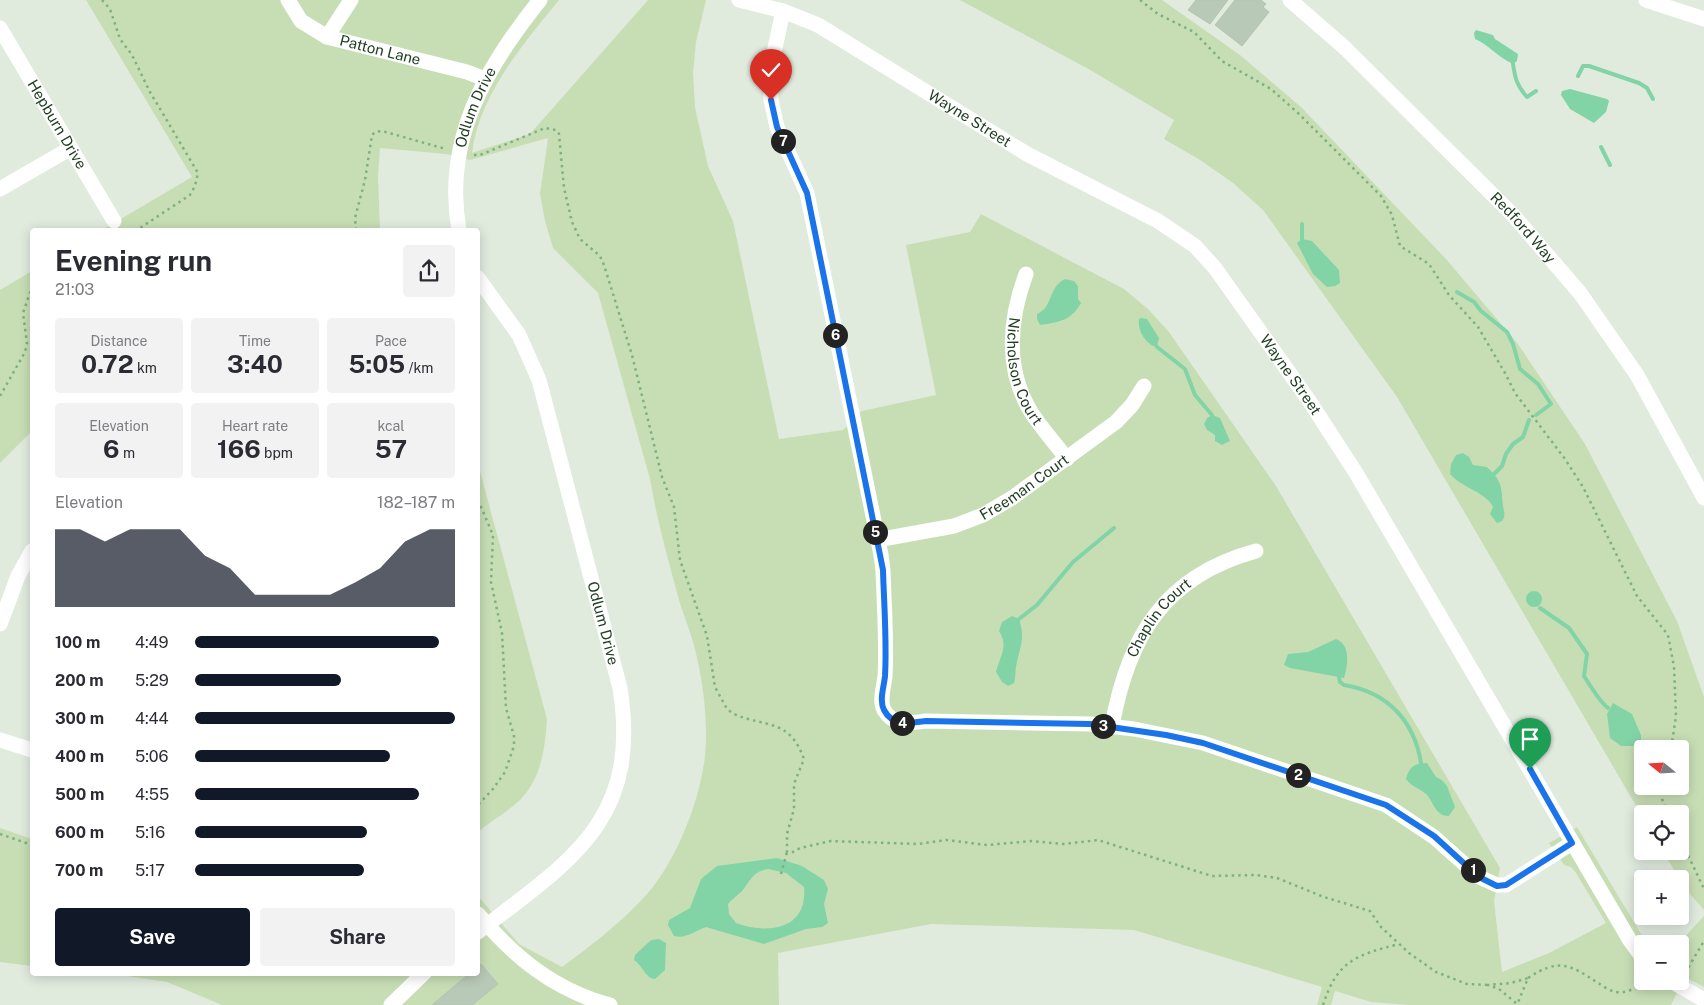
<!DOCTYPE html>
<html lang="en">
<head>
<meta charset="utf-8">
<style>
  :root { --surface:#fff; --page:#f2f2f3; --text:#2b2b33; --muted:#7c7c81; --accent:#111827 }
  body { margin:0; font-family:"Public Sans",sans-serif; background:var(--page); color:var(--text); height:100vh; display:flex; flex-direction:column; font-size:19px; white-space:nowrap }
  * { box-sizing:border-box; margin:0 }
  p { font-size:16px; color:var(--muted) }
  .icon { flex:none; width:28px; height:28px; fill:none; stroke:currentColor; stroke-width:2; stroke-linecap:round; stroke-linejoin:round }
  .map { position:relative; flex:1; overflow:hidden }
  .sheet { position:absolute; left:30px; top:228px; width:450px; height:748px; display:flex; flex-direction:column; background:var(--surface); border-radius:5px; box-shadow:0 2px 12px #0003 }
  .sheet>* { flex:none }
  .needle { width:32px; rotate:288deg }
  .buttons { position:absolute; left:1634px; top:740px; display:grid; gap:10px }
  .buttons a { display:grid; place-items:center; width:55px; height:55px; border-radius:5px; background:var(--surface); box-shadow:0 2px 12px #0003; font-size:25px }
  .pin { position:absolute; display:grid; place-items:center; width:42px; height:42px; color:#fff; margin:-51px -21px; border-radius:50% 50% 50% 0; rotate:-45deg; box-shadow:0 0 5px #0007 }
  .pin .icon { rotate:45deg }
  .km { position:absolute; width:25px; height:25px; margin:-12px; border-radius:50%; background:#222; color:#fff; font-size:14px; line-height:25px; text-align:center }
  .round { display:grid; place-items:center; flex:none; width:52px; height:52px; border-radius:5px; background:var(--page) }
  .summary { display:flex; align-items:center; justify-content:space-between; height:85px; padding:0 25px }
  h1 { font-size:28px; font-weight:700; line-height:38px }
  .stats { display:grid; grid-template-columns:repeat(3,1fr); gap:8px; height:85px; padding:5px 25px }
  .stats div { display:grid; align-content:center; border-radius:5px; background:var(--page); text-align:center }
  .stats b { font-size:25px; font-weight:700 }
  .stats small { font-size:14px; font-weight:400 }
  .stats p { font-size:14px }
  .chart { height:140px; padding:10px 25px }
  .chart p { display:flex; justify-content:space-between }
  .chart svg { width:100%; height:90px; margin-top:5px; fill:var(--accent); opacity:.7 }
  .action { display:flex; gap:10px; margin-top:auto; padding:10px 25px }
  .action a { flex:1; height:58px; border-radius:5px; background:var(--accent); color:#fff; font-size:20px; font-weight:700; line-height:58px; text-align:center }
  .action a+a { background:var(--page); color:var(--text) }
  ul { padding:0 25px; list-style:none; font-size:16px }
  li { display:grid; grid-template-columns:80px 60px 1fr; align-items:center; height:38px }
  li i { height:12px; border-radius:6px; background:var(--accent) }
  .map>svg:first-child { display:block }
  .green { fill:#c7deb5; fill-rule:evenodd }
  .water { fill:#82d4a7; fill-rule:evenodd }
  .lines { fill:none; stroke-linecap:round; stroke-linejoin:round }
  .stream { stroke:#82d4a7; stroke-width:4 }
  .building { fill:#b9c9b7; stroke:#b3c5b0 }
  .path { stroke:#7db17d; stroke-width:2.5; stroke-dasharray:2.5 4; stroke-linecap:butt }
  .minor { stroke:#fff; stroke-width:15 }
  .route-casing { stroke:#fff; stroke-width:10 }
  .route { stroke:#1a73e8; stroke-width:6 }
  .labels { text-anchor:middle; stroke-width:4; stroke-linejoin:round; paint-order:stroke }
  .street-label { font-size:15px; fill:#1f3c20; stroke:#f1f7ef }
</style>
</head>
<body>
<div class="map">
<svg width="1704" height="1005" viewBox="0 0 1704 1005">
  <rect width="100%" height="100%" fill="#e0ebde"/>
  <path class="green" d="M86 0H559C524 43 479 95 472 153L530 134 648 0H706L696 42 693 73 695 107 708 166 733 221 779 439 843 430 862 411 936 395 906 245 970 232 981 214 1124 289 1148 309 1169 332 1276 486 1500 868 1494 901 1502 972 1549 953 1606 923 1576 873 1571 867 1564 865 1549 843 1577 827 1647 944H1642V981H1680L1678 944 1704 916V987L1685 977 1671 1005H1409L1371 1002 1335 991 1331 1005H1317L1322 987 1134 930 931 924 778 953 779 1005H222L167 982 108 973 478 972V896L519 944 562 967C592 945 622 922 647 894 677 860 700 800 705 756 708 724 704 689 697 658 693 638 685 619 679 600 668 560 657 520 650 479L598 293 553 248 545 221 540 194 548 138 470 160 446 154 380 148 378 176 380 230H102L192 177Z
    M960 0H1162L1240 55 1301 107 1446 259 1518 344 1585 444 1677 621 1704 697V910L1684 887 1663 851H1680V814H1642V816L1397 397 1263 210 1233 183 1200 160 1164 139 1174 120 1092 71ZM1642 749H1680V786H1642Z
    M32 271V431L0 463V290Z
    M478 464 547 719C545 747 542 777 521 799 509 811 491 821 478 832Z
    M0 828 32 839V966L0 962Z"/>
  <path class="water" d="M1476 30 1493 35 1495 39 1518 54 1517 61 1513 64C1497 57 1488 44 1475 39L1474 33Z
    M1570 89 1607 99 1609 101 1606 112 1594 123 1570 109 1561 95 1562 91Z
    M1302 239 1312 241 1339 270 1340 283 1335 286 1327 287 1313 274 1297 243Z
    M1065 279 1074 281 1078 286V299L1081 303C1071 321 1059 322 1040 325L1037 319V314C1054 307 1047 288 1065 279Z
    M1142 318 1147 319 1159 338 1157 347C1146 345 1137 330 1139 319Z
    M1212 415 1220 418 1230 441 1222 445 1215 441V435L1207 430 1204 424 1207 418Z
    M1463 453 1469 457 1473 465 1487 467C1503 482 1501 487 1503 506 1504 512 1506 516 1502 521L1497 523 1490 514 1493 507C1486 492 1462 488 1450 474L1451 464 1456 455Z
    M1526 599a8 8 0 1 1 16 0a8 8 0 1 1-16 0Z
    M1012 616 1019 619C1026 640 1019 648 1016 667 1015 673 1016 677 1014 683L1008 686 1002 682 996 672C1000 655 1009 647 999 631L1002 622Z
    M1336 639C1351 645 1348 665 1344 678L1290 668 1284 665 1288 654 1308 652Z
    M1613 703 1632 714 1641 735V746H1621L1610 738 1607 714Z
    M1427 763 1436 777 1442 780 1447 786 1455 807 1449 816C1435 816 1434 802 1426 794 1419 788 1412 787 1406 779 1409 767 1414 763 1427 763Z
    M777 858 802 866 824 880 828 889 824 904 828 923 822 927 806 929 764 944 706 927C694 931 687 939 674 936L668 925 669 920 690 908 701 879 717 866ZM768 869 786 873 804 887C808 929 769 935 736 923L729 914 728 904C732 899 737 896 741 892 751 881 751 872 768 869Z
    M659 939 666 943 665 970 655 979C646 979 643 966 634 960L635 955 651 940Z"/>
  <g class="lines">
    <path class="stream" d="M1513 64C1515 78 1517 86 1527 97L1536 91
      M1578 76 1583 66H1589L1639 83 1647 88 1653 99
      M1601 147 1610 165
      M1302 239V224
      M1457 292 1474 302 1481 311 1507 332 1513 344 1520 369 1538 384 1551 404 1536 415
      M1157 347 1185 369 1195 395 1212 415
      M1494 474 1502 466 1506 454 1513 444 1523 437 1529 420
      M1540 608 1569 628 1587 654 1584 676C1589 684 1602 704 1608 708
      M1019 619 1037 605 1073 562 1114 528
      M1339 677 1340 682 1344 685C1387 692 1414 720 1421 763"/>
  </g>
  <path class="building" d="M1196 0H1228L1210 24 1188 10Z
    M1235 0H1261L1266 4 1263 7 1269 12 1242 46 1215 25Z
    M481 964 498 984 472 1005H432L471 972H478V967Z"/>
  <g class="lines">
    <path class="path" d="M102 0 110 9 120 39 132 55 150 92 198 173 195 186 190 195 137 230
      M1140 0 1158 14 1194 32 1222 61 1271 89 1298 113 1381 196 1392 215 1400 246 1429 264 1449 295 1478 327 1505 373 1515 393 1565 459 1583 487 1637 596 1668 635 1674 667 1676 716 1671 749
      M474 155H480L545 128 556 130 559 134 564 188 572 222 580 239 600 256 604 265 632 355 662 477 674 507 680 560 707 636 715 687 727 709 734 714C767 728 789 718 804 759L794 784V809L787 834V852H793L800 848 831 841 918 844 946 840 987 845 1032 841 1063 844 1098 840 1212 876 1256 875 1277 878 1324 897 1370 911 1381 927 1409 953 1436 972 1467 984 1488 985
      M356 230 355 218 365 180 372 135 375 132 382 131 446 149
      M0 396 25 352 27 343 23 313 32 287
      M478 500 493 535 491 582 502 633 506 708 514 736V746L505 772 493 789 478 805
      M1660 786 1662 799 1669 814
      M0 834 32 845
      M1680 838 1704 889
      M781 874 787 852
      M1685 973 1704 941
      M1528 978C1559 958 1569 964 1598 983 1603 986 1610 991 1616 992 1627 994 1639 986 1649 981
      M1516 1003 1499 989 1488 985 1511 983 1528 978 1517 1005
      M1323 1005C1337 961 1356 955 1399 944"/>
    <g class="minor">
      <path id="s1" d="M288 0 301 21 327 37 467 72 485 79"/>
      <path id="s2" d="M739 0 783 11 818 25 1027 154 1158 221 1195 246 1215 268 1310 402 1356 473 1629 939 1642 957"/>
      <path id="s3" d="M1290 0 1345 48 1513 215 1580 293 1637 375 1704 498"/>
      <path d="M1646 0 1704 19"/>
      <path d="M783 11 770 71 771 100 777 127 807 193 881 555 883 570C884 605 887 641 885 676 884 687 879 700 884 710 894 727 910 723 926 721L1090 724 1134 729 1203 743 1386 805 1434 837 1479 877 1497 885H1506L1572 843"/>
      <path id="s4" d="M0 28 114 221"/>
      <path d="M327 37 351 0"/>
      <path d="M0 189 71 148"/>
      <path id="s5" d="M459 230C443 140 486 67 540 0"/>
      <path id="s6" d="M1026 274C1009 320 1005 369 1031 412 1042 429 1055 443 1067 459"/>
      <path id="s7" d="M478 278 519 335 539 380 620 688C641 821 571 860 478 932"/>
      <path id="s8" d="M877 540 954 526 983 515 1012 498 1116 422 1132 405 1144 386"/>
      <path d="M0 624 18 576 32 551"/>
      <path id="s9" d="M1112 726C1128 637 1164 576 1256 551"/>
      <path d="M0 740 32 750"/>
      <path d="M478 914C514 957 554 990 610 1005"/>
      <path d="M1671 981 1704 1000"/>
      <path d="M391 1005 425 972"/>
    </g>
  </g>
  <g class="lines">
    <defs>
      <path id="route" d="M771 100 777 127 807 193 880 555 883 570C884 605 887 641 885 676 884 687 879 700 884 710 893 727 910 723 926 721L1090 724 1166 735 1203 743 1386 805 1434 836 1479 877 1497 886 1506 885 1572 843 1530 769"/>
    </defs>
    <use href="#route" class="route-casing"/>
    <use href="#route" class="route"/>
  </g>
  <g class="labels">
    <g class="street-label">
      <text dy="5" stroke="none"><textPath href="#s1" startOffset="110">Patton Lane</textPath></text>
      <text dy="5" stroke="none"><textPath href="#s5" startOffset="126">Odlum Drive</textPath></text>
      <text dy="5" stroke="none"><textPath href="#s2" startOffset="261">Wayne Street</textPath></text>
      <text dy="5" stroke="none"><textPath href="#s4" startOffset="112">Hepburn Drive</textPath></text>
      <text dy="5" stroke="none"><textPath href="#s3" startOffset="326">Redford Way</textPath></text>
      <text dy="5" stroke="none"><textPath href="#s6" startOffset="101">Nicholson Court</textPath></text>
      <text dy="5" stroke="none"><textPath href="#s2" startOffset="681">Wayne Street</textPath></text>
      <text dy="5" stroke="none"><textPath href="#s8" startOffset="159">Freeman Court</textPath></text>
      <text dy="5" stroke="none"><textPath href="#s9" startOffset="120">Chaplin Court</textPath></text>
      <text dy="5" stroke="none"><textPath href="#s7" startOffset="371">Odlum Drive</textPath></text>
    </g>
  </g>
</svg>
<div class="buttons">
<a><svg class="needle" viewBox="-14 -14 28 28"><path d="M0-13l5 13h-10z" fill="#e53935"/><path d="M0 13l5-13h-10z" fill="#7c7c81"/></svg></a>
<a><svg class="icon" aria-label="locate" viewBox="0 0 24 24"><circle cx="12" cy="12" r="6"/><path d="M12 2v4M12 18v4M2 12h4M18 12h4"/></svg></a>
<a>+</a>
<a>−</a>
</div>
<div class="pin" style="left:1530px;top:769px;background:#1e9e55"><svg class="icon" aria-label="arrive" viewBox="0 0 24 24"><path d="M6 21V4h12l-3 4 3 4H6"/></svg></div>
<div class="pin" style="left:771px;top:100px;background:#d93025"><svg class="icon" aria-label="check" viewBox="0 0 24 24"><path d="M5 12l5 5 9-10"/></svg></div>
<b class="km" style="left:1473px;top:870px">1</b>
<b class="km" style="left:1298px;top:775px">2</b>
<b class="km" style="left:1103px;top:726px">3</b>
<b class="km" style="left:902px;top:723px">4</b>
<b class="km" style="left:875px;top:532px">5</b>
<b class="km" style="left:835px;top:335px">6</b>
<b class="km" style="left:783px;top:141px">7</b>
<section class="sheet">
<div class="summary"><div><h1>Evening run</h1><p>21:03</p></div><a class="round"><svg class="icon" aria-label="share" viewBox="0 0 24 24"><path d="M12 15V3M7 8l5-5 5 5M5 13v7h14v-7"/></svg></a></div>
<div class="stats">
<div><p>Distance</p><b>0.72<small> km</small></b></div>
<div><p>Time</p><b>3:40</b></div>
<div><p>Pace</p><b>5:05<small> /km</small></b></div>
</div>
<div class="stats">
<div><p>Elevation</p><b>6<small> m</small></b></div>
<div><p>Heart rate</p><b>166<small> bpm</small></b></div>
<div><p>kcal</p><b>57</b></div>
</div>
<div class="chart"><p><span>Elevation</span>182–187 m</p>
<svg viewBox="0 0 160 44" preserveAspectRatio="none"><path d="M0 44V6L10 6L20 12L30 6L40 6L50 6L60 19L70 25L80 38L90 38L100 38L110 38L120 32L130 25L140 12L150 6L160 6V44z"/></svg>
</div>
<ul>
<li><b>100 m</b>4:49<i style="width:94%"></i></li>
<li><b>200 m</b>5:29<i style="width:56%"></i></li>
<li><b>300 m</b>4:44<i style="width:100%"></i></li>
<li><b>400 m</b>5:06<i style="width:75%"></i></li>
<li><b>500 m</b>4:55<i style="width:86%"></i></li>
<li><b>600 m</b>5:16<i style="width:66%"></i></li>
<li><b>700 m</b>5:17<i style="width:65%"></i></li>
</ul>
<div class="action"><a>Save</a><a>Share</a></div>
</section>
</div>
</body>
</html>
